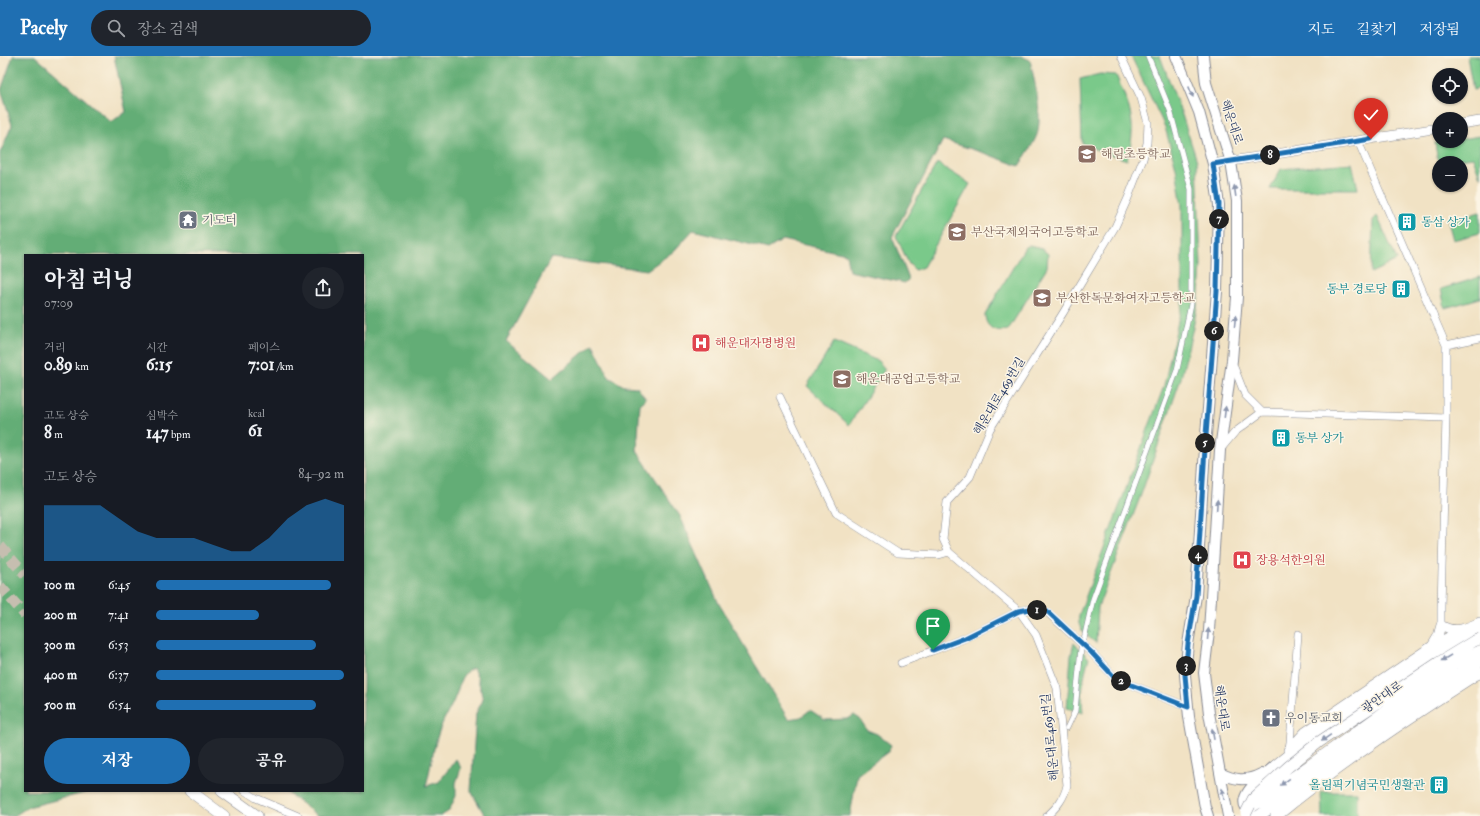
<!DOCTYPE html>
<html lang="ko">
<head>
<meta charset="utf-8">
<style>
  :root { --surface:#171b24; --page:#20242c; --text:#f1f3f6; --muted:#9ea1a6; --accent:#1f6fb2 }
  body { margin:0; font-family:"IM FELL Double Pica","Noto Serif KR",serif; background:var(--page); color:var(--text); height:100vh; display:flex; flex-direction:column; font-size:15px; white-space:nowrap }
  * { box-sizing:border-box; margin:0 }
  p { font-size:13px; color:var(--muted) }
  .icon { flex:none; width:22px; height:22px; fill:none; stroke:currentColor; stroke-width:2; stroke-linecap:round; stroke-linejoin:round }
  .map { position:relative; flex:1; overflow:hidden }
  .sheet { position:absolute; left:24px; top:198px; width:340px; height:538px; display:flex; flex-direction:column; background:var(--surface); border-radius:0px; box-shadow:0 1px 3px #0004 }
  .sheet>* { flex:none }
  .buttons { position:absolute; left:1432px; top:12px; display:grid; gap:8px }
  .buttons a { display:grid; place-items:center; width:36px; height:36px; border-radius:50%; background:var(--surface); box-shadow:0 1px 3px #0004; font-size:20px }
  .pin { position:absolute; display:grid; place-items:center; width:34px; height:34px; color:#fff; margin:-41px -17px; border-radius:50% 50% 50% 0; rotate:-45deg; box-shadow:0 0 4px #0007 }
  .pin .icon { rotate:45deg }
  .km { position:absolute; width:20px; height:20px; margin:-10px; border-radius:50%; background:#222; color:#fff; font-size:11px; line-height:20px; text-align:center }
  .round { display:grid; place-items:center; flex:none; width:42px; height:42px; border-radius:21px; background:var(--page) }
  .headline { display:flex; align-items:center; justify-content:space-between; height:68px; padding:0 20px }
  h1 { font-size:22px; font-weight:700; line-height:30px }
  .stats { display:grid; grid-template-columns:repeat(3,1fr); gap:6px; height:68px; padding:4px 20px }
  .stats div { display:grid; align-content:center }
  .stats b { font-size:17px; font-weight:700 }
  .stats small { font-size:11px; font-weight:400 }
  .stats p { font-size:11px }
  .chart { height:112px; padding:8px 20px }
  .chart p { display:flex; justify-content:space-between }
  .chart svg { width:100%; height:72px; margin-top:4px; fill:var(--accent); opacity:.7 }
  .action { display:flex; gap:8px; margin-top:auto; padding:8px 20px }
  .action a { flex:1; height:46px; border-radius:24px; background:var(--accent); color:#fff; font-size:16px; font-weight:700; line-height:46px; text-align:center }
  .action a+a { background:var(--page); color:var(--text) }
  ul { padding:0 20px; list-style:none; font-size:13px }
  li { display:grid; grid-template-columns:64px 48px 1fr; align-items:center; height:30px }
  li i { height:10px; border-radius:5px; background:var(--accent) }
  header { display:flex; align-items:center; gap:24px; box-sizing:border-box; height:56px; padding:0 20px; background:var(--accent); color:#fff }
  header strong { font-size:19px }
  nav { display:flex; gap:22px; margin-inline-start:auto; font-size:14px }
  .search { width:280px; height:36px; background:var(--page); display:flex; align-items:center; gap:10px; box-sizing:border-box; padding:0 14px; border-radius:22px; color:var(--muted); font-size:15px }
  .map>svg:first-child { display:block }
  .green { fill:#7ac98a; stroke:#4a7c74 }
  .forest { fill:#63ad76; stroke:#3f6e6a }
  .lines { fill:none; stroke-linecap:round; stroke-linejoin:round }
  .trunk-tunnel { stroke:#c6beb0; stroke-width:11; stroke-dasharray:11 5.5; stroke-linecap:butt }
  .pedestrian-casing { stroke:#868891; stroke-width:6 }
  .minor-casing { stroke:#868891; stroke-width:8 }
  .tertiary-casing { stroke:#868891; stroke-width:10 }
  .secondary-casing { stroke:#868891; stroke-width:12 }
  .trunk-casing { stroke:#868891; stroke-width:12 }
  .pedestrian { stroke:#fff; stroke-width:5 }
  .minor { stroke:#fff; stroke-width:7 }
  .tertiary { stroke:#fff; stroke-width:9 }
  .secondary { stroke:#fff; stroke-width:10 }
  .trunk { stroke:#fff; stroke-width:11 }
  .trunk-bridge-casing { stroke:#868891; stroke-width:12; stroke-linecap:butt }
  .trunk-bridge { stroke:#fff; stroke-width:11 }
  .oneway { fill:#8d97ae }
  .route-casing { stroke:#fff; stroke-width:8 }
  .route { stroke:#1f6fb2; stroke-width:5 }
  .labels { text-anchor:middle; stroke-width:3; stroke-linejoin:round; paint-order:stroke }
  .street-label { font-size:12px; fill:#1b2f5e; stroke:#fcf5e5 }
  .education-label { font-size:12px; fill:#785e54; stroke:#fcf5e5; text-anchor:start }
  .worship-label { font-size:12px; fill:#5b616d; stroke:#fcf5e5; text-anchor:start }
  .culture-label { font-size:12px; fill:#0d838f; stroke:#fcf5e5; text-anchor:start }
  .health-label { font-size:12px; fill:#be3a42; stroke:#fcf5e5; text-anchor:start }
</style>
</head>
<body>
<header>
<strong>Pacely</strong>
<div class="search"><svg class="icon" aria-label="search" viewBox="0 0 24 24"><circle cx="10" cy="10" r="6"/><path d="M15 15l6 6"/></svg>장소 검색</div>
<nav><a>지도</a><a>길찾기</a><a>저장됨</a></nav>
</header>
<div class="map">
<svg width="1480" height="760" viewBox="0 0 1480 760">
  <rect width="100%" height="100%" fill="#fcf5e5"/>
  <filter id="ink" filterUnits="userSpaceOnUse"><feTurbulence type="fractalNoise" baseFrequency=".025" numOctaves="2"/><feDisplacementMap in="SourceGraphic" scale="8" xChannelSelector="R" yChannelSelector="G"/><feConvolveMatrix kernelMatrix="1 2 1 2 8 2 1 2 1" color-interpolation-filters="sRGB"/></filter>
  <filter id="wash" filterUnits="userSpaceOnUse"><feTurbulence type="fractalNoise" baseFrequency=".012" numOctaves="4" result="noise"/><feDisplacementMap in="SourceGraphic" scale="16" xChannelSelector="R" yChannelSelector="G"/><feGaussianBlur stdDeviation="0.9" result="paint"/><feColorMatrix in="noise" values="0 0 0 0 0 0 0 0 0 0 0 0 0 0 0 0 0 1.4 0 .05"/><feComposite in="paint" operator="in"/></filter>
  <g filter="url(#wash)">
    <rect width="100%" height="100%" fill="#f1e2c4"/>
    <path class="green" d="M1131 0H1160L1182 59 1197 105 1201 210 1199 239 1194 267 1181 322 1142 436 1098 551 1096 587C1085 578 1077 574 1079 559L1164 330 1182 247V150L1176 112 1165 71Z
      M1467 0H1480V32L1473 34Z
      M1100 18 1116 19C1130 53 1138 66 1127 104L1092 92 1082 87 1080 23Z
      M1480 80V121L1473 101 1438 106 1435 87 1461 85V83Z
      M937 107 970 128 923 211 915 214 909 208 896 180Z
      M1352 107 1358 133H1270L1281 113Z
      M1480 156V177L1453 184 1448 165Z
      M1377 160 1397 204 1371 217 1373 164Z
      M1029 190 1042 193 1048 198 1047 211 1008 274C996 276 986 273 985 259L1025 191Z
      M1480 221V242L1445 252 1441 233Z
      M834 286 878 305 885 313 849 369 807 330Z
      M1074 587 1089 602C1083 620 1081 637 1083 657L1067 652 1071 600Z
      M1321 736H1357V760H1322Z"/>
    <path class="forest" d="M13 0H35L111 66 126 56 114 0H1021L1030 4C1034 23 1042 55 1038 75 1037 83 1024 102 1019 110L984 97 943 84 892 181 909 223 905 227 849 215 846 198 783 184 768 193 693 174 674 195 647 214 551 202 506 285 552 323 593 288 609 321 624 330 637 331 646 343 640 348 637 395 680 460 719 548 788 663 801 661 810 654 825 664 848 663 854 659 860 663 867 674 877 678 891 689 889 695 857 719 850 760H485L471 735 476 657 483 644 478 623 473 612C459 619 461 626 456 639 452 651 444 661 440 673 433 691 431 711 426 730L439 726 456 703 461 712 456 727V740L449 755 441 760H318L285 735H363V199H25V735H92L28 751 14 760H0V97L12 69 1 34Z"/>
  </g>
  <g filter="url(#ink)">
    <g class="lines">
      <path class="trunk-tunnel" d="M0 490 25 519
        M0 530 25 559"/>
      <defs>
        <path id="pedestrian" d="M1084 583 1093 543 1177 314 1191 248V133L1170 54 1148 0
          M1067 672 1075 655 1081 592"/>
        <path id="minor" d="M1358 85 1446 289V362L1441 550V569
          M1446 289 1480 282
          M1232 306 1245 339 1262 356
          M780 341 836 457 898 497 939 499 949 496
          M1220 394 1235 376 1262 356 1446 362
          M901 607 965 582 1019 555 1030 553 1047 556 1091 596 1116 623 1188 651
          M1289 692 1290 686 1298 578
          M245 735 256 742 298 760
          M1047 760C1057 751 1064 743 1067 729L1057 632 1036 579 1019 555 949 496 943 483 947 446 970 421 990 373 1063 257 1115 171 1128 142 1143 103 1147 87 1148 67 1141 42 1121 0"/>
        <path id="tertiary" d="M1461 68 1480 65
          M1213 108 1439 72
          M1433 590 1460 574
          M1288 694 1305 676 1432 590 1438 580 1441 569C1456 578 1465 572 1480 566"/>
        <path id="secondary" d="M1176 0 1199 56 1213 108 1219 149 1217 235 1205 392 1196 540 1188 588 1185 619 1189 661 1205 751 1208 760
          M1203 0 1206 27 1231 106 1237 145V241L1232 304 1220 394 1209 575 1204 617 1209 657 1228 760
          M1220 717C1234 724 1246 726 1261 718
          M1268 755C1263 757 1254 757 1249 754 1232 742 1266 717 1275 710"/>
        <path id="trunk" d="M1275 710 1310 682 1436 597 1467 578 1480 572
          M190 735 224 760
          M222 735 257 760"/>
      </defs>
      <use href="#pedestrian" class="pedestrian-casing"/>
      <use href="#minor" class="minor-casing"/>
      <use href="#tertiary" class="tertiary-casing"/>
      <use href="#secondary" class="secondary-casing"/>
      <use href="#trunk" class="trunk-casing"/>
      <use href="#pedestrian" class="pedestrian"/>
      <use href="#minor" class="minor"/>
      <use href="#tertiary" class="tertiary"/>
      <use href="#secondary" class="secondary"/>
      <use href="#trunk" class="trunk"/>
      <defs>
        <path id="trunk-bridge" d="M1258 747 1302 715 1415 634 1455 607 1480 595
          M1246 757 1253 743 1288 711 1319 686 1438 607 1474 585 1480 583
          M1259 760 1404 653 1472 609 1480 606
          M1276 760C1339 708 1407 663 1475 619L1480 617"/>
      </defs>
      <use href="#trunk-bridge" class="trunk-bridge-casing"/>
      <use href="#trunk-bridge" class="trunk-bridge"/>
    </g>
    <defs><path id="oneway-solid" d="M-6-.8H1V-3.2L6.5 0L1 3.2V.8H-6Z"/></defs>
    <g class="oneway">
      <use href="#oneway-solid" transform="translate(1191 36) rotate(68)"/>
      <use href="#oneway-solid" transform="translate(1235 135) rotate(-98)"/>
      <use href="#oneway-solid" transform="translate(1235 265) rotate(-85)"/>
      <use href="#oneway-solid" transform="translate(1225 356) rotate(-83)"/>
      <use href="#oneway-solid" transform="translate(1217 449) rotate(-86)"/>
      <use href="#oneway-solid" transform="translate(1208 578) rotate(-85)"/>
      <use href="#oneway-solid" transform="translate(1446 602) rotate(149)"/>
      <use href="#oneway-solid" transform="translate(1213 678) rotate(-100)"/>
      <use href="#oneway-solid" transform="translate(1326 682) rotate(145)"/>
      <use href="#oneway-solid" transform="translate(1285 726) rotate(144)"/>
      <use href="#oneway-solid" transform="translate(1223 738) rotate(-101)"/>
    </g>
  </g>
  <g class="lines" filter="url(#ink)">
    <defs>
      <path id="route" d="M933 594 965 582 1019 555 1030 553 1048 556 1091 596 1116 623 1188 651 1185 619 1188 588 1196 540 1205 392 1217 235 1219 148 1213 108 1371 83"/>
    </defs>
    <use href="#route" class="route-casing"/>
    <use href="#route" class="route"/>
  </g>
  <defs>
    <symbol id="school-square" viewBox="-11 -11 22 22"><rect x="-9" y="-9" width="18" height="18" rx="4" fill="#8d6e63" stroke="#fcf5e5"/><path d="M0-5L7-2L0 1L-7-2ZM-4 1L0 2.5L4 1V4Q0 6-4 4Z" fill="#fff"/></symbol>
    <symbol id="temple-square" viewBox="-11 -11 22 22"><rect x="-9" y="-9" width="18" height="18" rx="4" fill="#6b7280" stroke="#fcf5e5"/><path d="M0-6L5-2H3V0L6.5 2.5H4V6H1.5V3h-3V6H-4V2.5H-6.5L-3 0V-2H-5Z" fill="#fff"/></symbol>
    <symbol id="building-square" viewBox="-11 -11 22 22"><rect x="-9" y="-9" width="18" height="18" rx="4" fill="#0f9aa8" stroke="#fcf5e5"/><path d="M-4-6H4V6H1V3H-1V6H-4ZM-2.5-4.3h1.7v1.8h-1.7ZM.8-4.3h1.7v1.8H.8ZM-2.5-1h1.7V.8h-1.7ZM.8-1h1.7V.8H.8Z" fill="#fff"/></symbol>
    <symbol id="hospital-square" viewBox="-11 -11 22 22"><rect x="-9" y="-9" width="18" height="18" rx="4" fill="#e0444e" stroke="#fcf5e5"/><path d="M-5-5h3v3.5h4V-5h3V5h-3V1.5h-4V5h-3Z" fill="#fff"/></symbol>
    <symbol id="church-square" viewBox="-11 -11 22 22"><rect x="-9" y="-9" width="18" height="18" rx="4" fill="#6b7280" stroke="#fcf5e5"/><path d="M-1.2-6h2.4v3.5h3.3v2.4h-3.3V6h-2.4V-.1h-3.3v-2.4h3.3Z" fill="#fff"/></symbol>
  </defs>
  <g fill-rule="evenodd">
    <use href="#school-square" x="1076" y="87" width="22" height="22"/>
    <use href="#temple-square" x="177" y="153" width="22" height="22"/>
    <use href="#building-square" x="1396" y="155" width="22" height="22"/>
    <use href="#school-square" x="946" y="165" width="22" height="22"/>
    <use href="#building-square" x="1390" y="222" width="22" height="22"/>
    <use href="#school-square" x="1031" y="231" width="22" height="22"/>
    <use href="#hospital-square" x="690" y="276" width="22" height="22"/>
    <use href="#school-square" x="831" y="312" width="22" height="22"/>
    <use href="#building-square" x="1270" y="371" width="22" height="22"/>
    <use href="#hospital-square" x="1231" y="493" width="22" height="22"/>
    <use href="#church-square" x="1260" y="651" width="22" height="22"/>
    <use href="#building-square" x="1428" y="718" width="22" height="22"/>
  </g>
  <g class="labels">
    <g class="street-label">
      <text transform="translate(1232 66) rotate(72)" y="4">해운대로</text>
      <text transform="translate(999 340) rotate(-59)" y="4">해운대로469번길</text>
      <text transform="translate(1382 641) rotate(-35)" y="4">광안대로</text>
      <text transform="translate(1222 652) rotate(82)" y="4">해운대로</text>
      <text transform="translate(1050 681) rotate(-96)" y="4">해운대로469번길</text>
    </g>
    <g class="education-label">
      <text x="1101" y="102">해림초등학교</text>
      <text x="971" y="180">부산국제외국어고등학교</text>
      <text x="1056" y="246">부산한독문화여자고등학교</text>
      <text x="856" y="327">해운대공업고등학교</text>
    </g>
    <g class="worship-label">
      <text x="202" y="168">기도터</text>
      <text x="1285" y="666">우이동교회</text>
    </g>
    <g class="culture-label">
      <text x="1421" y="170">동삼 상가</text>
      <text x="1387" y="237" text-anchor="end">동부 경로당</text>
      <text x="1295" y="386">동부 상가</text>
      <text x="1425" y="733" text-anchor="end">올림픽기념국민생활관</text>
    </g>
    <g class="health-label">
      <text x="715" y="291">해운대자명병원</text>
      <text x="1256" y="508">장용석한의원</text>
    </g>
  </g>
</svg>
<div class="buttons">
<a><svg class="icon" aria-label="locate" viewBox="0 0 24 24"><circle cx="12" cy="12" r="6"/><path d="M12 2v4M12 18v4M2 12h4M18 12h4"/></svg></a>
<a>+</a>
<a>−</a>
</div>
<div class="pin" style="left:933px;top:594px;background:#1e9e55"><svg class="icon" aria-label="arrive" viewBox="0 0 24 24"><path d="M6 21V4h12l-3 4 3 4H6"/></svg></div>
<div class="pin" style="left:1371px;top:83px;background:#d93025"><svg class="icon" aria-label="check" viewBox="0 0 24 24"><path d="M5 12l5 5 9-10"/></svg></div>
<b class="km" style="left:1037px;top:554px">1</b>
<b class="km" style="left:1121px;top:625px">2</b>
<b class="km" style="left:1186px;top:610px">3</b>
<b class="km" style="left:1198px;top:499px">4</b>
<b class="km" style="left:1205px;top:387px">5</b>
<b class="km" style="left:1214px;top:275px">6</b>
<b class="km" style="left:1219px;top:163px">7</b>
<b class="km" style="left:1270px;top:99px">8</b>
<section class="sheet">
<div class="headline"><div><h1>아침 러닝</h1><p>07:09</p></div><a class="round"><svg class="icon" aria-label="share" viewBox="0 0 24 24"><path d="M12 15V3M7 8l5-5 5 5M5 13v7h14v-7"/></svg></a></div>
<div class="stats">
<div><p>거리</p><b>0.89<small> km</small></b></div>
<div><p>시간</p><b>6:15</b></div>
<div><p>페이스</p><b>7:01<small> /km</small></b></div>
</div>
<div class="stats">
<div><p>고도 상승</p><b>8<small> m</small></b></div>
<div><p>심박수</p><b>147<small> bpm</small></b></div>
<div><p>kcal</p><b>61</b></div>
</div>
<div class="chart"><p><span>고도 상승</span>84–92 m</p>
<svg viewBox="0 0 160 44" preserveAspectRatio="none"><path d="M0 44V10L10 10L20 10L30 10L40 18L50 26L60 30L70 30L80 30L90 34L100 38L110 38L120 30L130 18L140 10L150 6L160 10V44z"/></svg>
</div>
<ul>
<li><b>100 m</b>6:45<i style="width:93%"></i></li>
<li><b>200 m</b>7:41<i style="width:55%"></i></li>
<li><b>300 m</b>6:53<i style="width:85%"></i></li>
<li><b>400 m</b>6:37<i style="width:100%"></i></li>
<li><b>500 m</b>6:54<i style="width:85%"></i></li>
</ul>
<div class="action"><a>저장</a><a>공유</a></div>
</section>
</div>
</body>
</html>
